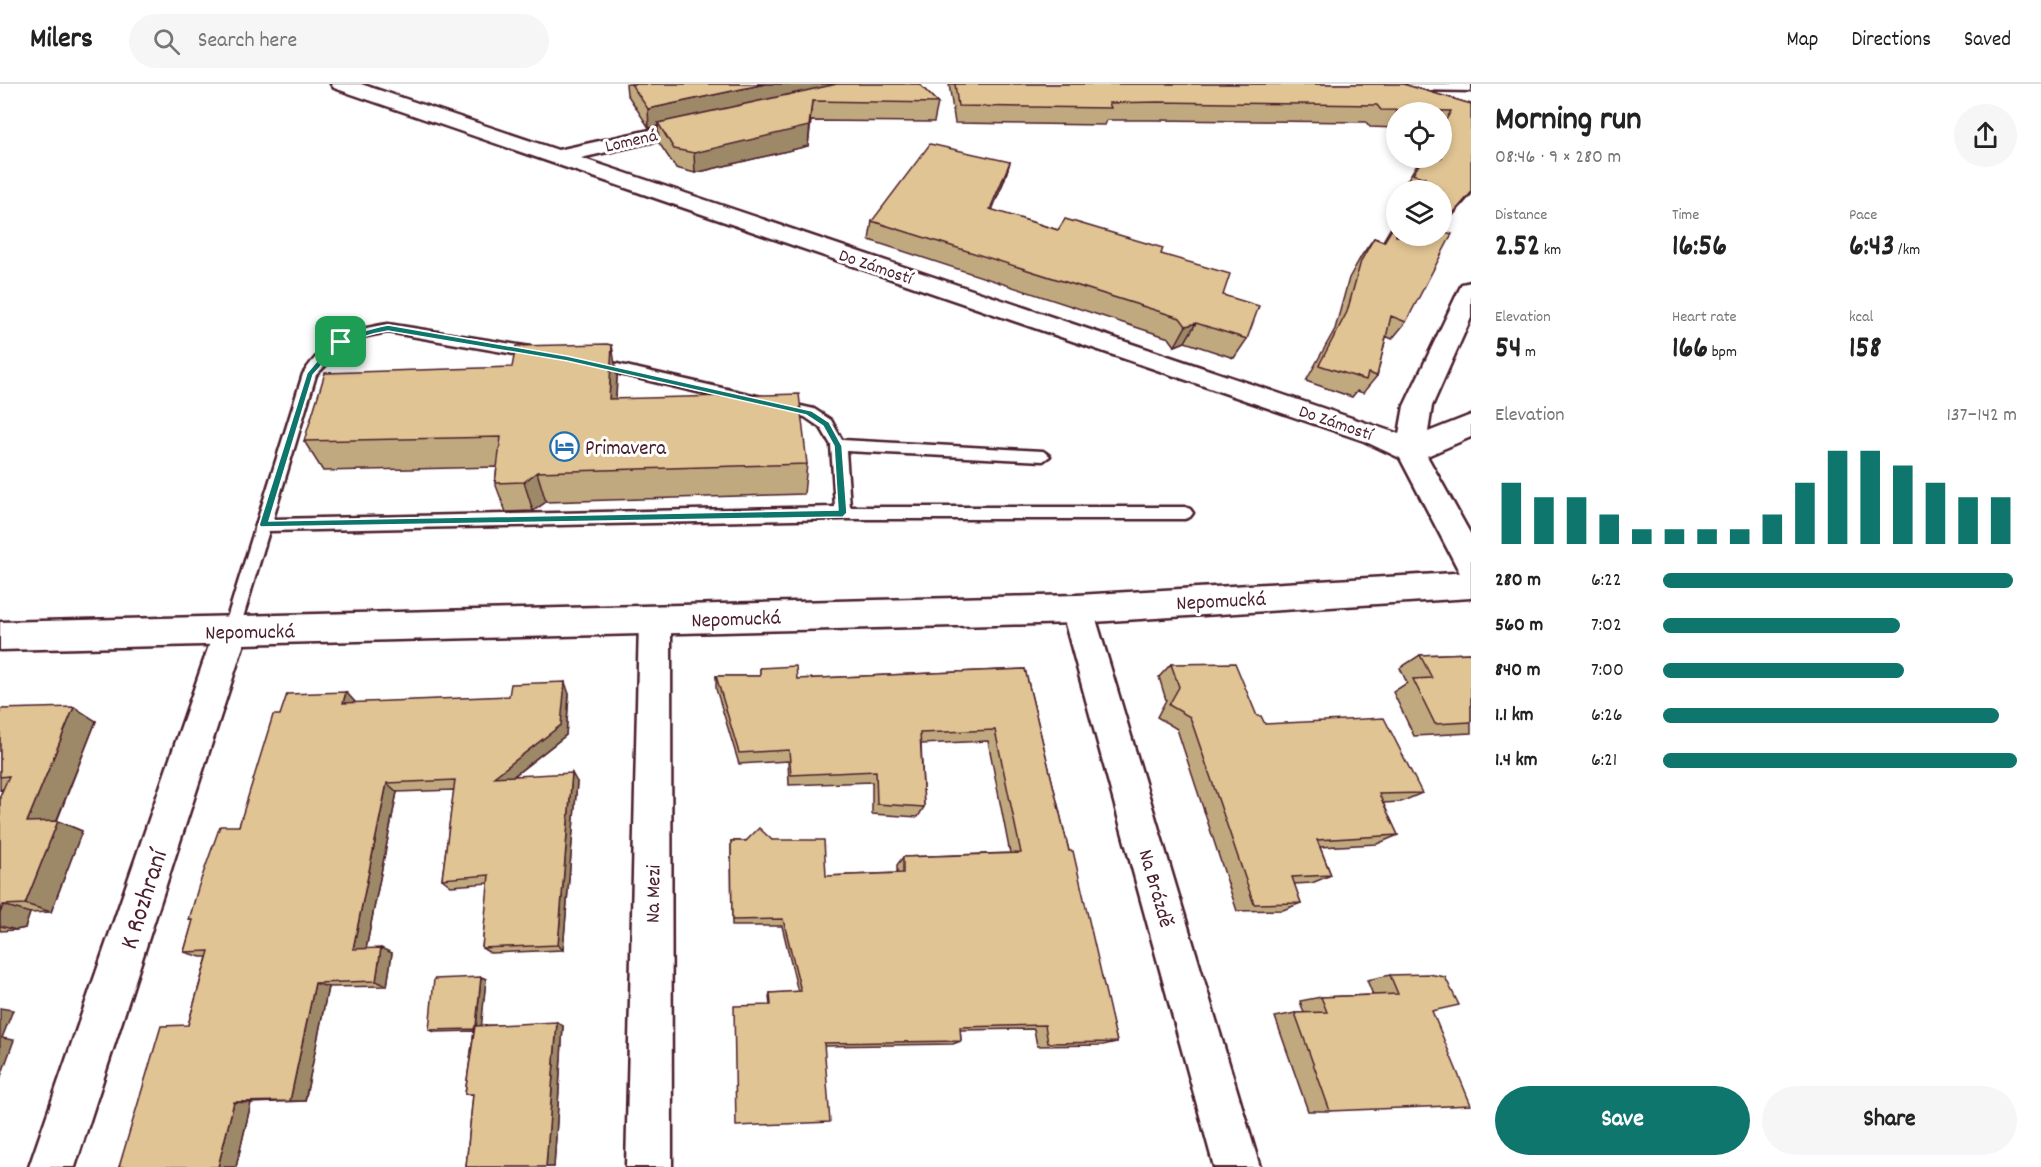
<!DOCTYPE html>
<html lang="en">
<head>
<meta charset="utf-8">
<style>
  :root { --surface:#fff; --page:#f6f6f6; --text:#222; --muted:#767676; --line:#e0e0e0; --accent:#0f766e }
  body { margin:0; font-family:Dekko,sans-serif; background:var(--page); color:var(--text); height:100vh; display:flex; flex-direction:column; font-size:22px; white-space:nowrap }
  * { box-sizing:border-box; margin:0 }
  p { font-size:20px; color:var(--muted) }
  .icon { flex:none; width:33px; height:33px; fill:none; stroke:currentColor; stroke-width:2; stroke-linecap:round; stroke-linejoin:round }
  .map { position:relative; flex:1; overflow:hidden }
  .side { display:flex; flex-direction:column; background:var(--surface); width:570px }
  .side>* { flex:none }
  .buttons { position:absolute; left:1386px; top:18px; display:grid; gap:12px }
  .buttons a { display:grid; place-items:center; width:66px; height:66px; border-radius:50%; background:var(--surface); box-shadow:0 3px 9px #0003; font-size:30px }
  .pin { position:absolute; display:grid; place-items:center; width:51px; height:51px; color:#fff; margin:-26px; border-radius:12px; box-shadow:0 3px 9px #0006 }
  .round { display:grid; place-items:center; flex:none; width:63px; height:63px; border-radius:32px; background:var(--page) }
  .summary { display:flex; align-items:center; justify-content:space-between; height:102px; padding:0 24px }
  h1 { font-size:33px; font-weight:700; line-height:45px }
  .figures { display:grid; grid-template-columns:repeat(3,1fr); gap:9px; height:102px; padding:6px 24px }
  .figures div { display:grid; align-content:center }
  .figures b { font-size:30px; font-weight:700 }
  .figures small { font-size:16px; font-weight:400 }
  .figures p { font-size:16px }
  .chart { height:168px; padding:12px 24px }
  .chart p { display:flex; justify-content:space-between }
  .chart svg { width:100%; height:108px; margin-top:6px; stroke:var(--accent); stroke-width:6 }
  .cta { display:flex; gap:12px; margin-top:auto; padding:12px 24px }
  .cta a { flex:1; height:69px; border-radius:36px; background:var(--accent); color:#fff; font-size:24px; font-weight:700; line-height:69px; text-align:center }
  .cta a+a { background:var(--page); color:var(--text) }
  ul { padding:0 24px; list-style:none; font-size:20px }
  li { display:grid; grid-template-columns:96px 72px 1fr; align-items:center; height:45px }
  li i { height:15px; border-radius:8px; background:var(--accent) }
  header { display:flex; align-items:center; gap:36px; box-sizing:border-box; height:84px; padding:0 30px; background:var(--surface); border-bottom:2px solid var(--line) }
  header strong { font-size:28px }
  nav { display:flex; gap:33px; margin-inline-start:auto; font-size:21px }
  .search { width:420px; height:54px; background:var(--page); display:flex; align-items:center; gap:15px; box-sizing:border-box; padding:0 21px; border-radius:33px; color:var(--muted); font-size:22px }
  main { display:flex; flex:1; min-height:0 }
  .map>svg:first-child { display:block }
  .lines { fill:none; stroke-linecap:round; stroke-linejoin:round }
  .lane-casing { stroke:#4a1f2b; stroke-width:5 }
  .street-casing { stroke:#4a1f2b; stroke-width:5 }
  .secondary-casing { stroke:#4a1f2b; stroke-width:5 }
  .lane { fill:#fff; fill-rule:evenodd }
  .street { fill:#fff; fill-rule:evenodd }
  .secondary { fill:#fff; fill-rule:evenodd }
  .wall { fill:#c1a97f; stroke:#4a1f2b; stroke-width:1.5 }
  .shaded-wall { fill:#9d8968; stroke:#4a1f2b; stroke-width:1.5 }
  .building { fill:#e0c494; stroke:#4a1f2b; stroke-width:1.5 }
  .route { fill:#0f766e; stroke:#fff; stroke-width:1.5; fill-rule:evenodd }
  .labels { text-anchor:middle; stroke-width:6; stroke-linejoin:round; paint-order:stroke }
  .far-street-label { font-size:18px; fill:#4a1f2b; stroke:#fff }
  .poi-label { font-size:21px; fill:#4a1f2b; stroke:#fff; text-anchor:start }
  .street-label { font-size:21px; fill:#4a1f2b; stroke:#fff }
  .near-street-label { font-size:26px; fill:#4a1f2b; stroke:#fff }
</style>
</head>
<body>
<header>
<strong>Milers</strong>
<div class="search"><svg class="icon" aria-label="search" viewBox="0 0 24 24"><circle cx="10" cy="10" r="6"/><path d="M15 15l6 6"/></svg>Search here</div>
<nav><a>Map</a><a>Directions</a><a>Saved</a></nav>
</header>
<main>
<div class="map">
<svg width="1471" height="1083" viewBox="0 0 1471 1083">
  <rect width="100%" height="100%" fill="#fff"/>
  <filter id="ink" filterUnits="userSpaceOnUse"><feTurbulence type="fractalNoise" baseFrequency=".0167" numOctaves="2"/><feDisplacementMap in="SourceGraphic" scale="12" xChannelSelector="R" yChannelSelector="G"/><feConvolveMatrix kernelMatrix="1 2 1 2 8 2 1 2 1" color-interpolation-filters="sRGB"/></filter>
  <g filter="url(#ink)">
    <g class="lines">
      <defs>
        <path id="lane" d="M388 240 537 264 544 269 537 274 388 248 362 253 346 261 316 291 273 435 835 423 831 361 821 344 805 333 590 283 588 280 590 277 595 275 814 325 831 336 842 356 1043 367 1050 372 1043 377 846 367 850 423H1185L1190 425 1193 429 1190 433 1185 435H843L269 447 239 547 237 552 231 554 225 552 223 547 303 290C326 255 349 246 388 240Z"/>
        <path id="street" d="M331 0H361L558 66 701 35 708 37 711 41 708 45 581 74 1399 350 1404 322 1459 206 1462 200 1471 198V234L1432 322 1428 348 1471 331V353L1427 372 1471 451V493L1460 489 1400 374 1364 357 334 4Z
          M1405 0H1471V7L1415 6 1408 4Z
          M1077 511 1089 515 1093 525 1260 1083H1214L1061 525 1065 515Z
          M655 523 667 527 671 537 672 1083H626L639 537 643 527Z
          M231 533 243 537 248 547 75 1083H29L214 547 219 537Z"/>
        <path id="secondary" d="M1471 488V514L1077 539 0 566V538L1077 511Z"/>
      </defs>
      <use href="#lane" class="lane-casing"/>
      <use href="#street" class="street-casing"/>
      <use href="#secondary" class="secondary-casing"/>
      <use href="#lane" class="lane"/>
      <use href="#street" class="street"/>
      <use href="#secondary" class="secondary"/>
    </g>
    <path class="wall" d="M626 0H919L938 19 934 38 811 37 808 62 695 89 676 84 659 59 658 42 649 44 627 10Z
      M949 0H1403L1471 20 1442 106H1401L1421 74H1442V28H1396V44L1370 43 1366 38 1152 36H1107L1105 41 955 39Z
      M1010 78 1004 97 992 126 1058 146 1161 170 1223 211 1247 255 1234 274 1185 258 1175 262 1169 254 869 156 872 137Z
      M1396 135V152L1406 238 1392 255 1386 252 1377 292 1363 309 1357 307 1352 313 1306 297 1335 245 1349 194 1362 171 1374 154 1383 157Z
      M617 293 616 315 807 380 804 410 546 418 533 427 506 428 495 399 497 383 323 387 304 357Z
      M1471 569V649L1414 652 1393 608 1407 599 1400 584 1420 571Z
      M1171 580 1257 632 1265 640 1422 709 1401 718 1383 719 1398 751 1377 760 1320 763 1331 791 1312 799 1294 800 1301 819 1283 826 1237 827 1177 645 1157 633 1166 616 1159 593Z
      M760 584 797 595 1025 585 1069 767 1117 958 1103 961 1037 962 1034 945 960 946 961 957 953 960 824 962 770 921 769 913 770 909 798 908 782 842H732L731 757 772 756 826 792 897 789V781L903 773 1010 769 988 657 921 660 924 723 918 733 872 730V698L789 701 788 677 739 680 716 605V592H760Z
      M346 608 355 619 569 610 566 651 514 692 577 698 563 866 490 869 482 864 489 799 451 802 442 795 454 706 397 708 366 865 392 869 387 902 328 903 305 1017 251 1019 236 1083H119L188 941 207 873H201L184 868 193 837 189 836 239 742 280 631Z
      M0 625 96 637 57 737 82 747 51 828 30 829 25 844 16 846 0 847V712L3 705 0 706Z
      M1390 891 1432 927 1330 1027H1308L1275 933 1295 929H1304L1300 917 1321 913 1373 911 1367 896Z
      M481 893 486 895 481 941 563 942 554 1083H466L473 1011 465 1010 474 947 435 948 429 946Z"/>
    <path class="shaded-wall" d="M765 0H847L658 39V42L649 44 648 25Z
      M812 17 808 62 695 89 694 69Z
      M1010 78 1004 97 984 145 990 125Z
      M1471 109V111L1442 144V142Z
      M1196 239 1185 258 1175 262 1186 242Z
      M612 261 617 293 614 346 609 315Z
      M537 388 546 418 533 427 524 398Z
      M565 598 569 610 566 651 501 702 494 693Z
      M346 608 356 619H343Z
      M74 623 96 637 52 748 27 738Z
      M572 689 577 698 563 866 558 861Z
      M387 699 397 708 365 870 353 865Z
      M58 737 82 747 51 828 25 820Z
      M3 821 30 829 25 844 16 846 0 842V829Z
      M381 864 392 869 387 902 376 897Z
      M481 893 486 895 481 946 476 945Z
      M315 899 328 903 305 1017H290Z
      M0 924 13 926 2 954 14 956 0 995Z
      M557 938 563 942 554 1083H546Z
      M234 1018 251 1019 236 1083H218Z"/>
    <path class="building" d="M631 0H765L648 25Z
      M837 0H919L938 19 812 17 809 42 694 69 674 65 658 39Z
      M955 0H1403L1471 20V109L1442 142V106H1417L1425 94 1413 90 1423 74H1442V43L1451 27 1381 26 1377 21 1159 18 1109 19 1111 24 958 22Z
      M930 60 1010 78 990 125 1058 146 1065 135 1163 164 1161 170 1230 190 1223 211 1259 222 1247 255 1196 239 1186 242 1180 234 872 137Z
      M1396 138V152H1442V147L1452 150 1406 238 1391 232 1377 292 1368 289 1366 296 1319 281 1347 228 1361 177 1374 154 1384 158Z
      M607 260 612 261 609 315 799 310 807 380 537 388 524 398 495 399 501 353 304 357 325 289 512 283 516 262Z
      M1471 569V638L1435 640 1413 595 1432 594 1420 571Z
      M1235 579 1257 632H1261L1265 640 1384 634 1422 709 1379 710 1398 751 1317 756 1331 791 1292 793 1301 819 1254 820 1190 633 1169 621 1179 603 1171 580Z
      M796 582 797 595 1025 585 1069 767H1073L1117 958 1048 959 1045 941 960 943 961 957 824 959 830 1038 736 1042 734 922 771 921 770 909 801 907 783 835 732 836 731 757H746L759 744 772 756H824L826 792 903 789V773L1021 769 995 646 920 649 924 723 877 720 876 687 791 691 789 666 739 669 716 592H760V584Z
      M565 598 561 641 494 693 572 689 558 861 482 864 489 791 442 795 455 696 387 699 353 865 381 864 376 897 315 899 290 1017 234 1018 218 1083H119L161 942 188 941 209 867 184 868 193 836H189L198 804 220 742H239L273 631H280L287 610 346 608 343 619 509 612 511 600Z
      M74 623 27 738 58 737 25 820 3 821 0 829V712L9 692 0 693V625Z
      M1428 890 1445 893 1459 921 1432 927 1471 1021 1330 1027 1295 929 1327 928 1321 913 1398 910 1390 891Z
      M481 893 476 942H475L474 945 429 946 434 895Z
      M557 938 546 1083H466L473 1010H465L475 942Z"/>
  </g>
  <path class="route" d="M388 241 567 272 812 327 829 338 842 362 847 429 843 433 261 443 259 441 307 289C332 257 349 249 388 241ZM388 247 567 277 806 331 823 342 834 362 838 426 269 437 313 291C337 262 352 253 388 247Z"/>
  <defs>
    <symbol id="hotel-ring" viewBox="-11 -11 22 22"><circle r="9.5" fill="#fff" stroke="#1f6fb2" stroke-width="1.5"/><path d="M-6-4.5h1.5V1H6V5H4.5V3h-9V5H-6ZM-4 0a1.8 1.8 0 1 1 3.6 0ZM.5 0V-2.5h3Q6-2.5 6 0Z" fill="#1f6fb2"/></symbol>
  </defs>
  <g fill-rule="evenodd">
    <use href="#hotel-ring" x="548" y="346" width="33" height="33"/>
  </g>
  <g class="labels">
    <g class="far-street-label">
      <text transform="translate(631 56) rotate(-13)" y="6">Lomená</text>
      <text transform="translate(876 182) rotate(19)" y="6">Do Zámostí</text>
      <text transform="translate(1336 338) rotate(19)" y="6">Do Zámostí</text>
    </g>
    <g class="poi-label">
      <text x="585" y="370">Primavera</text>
    </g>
    <g class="street-label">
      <text transform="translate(1221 516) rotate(-3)" y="7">Nepomucká</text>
      <text transform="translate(736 534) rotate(-2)" y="7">Nepomucká</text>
      <text transform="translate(250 547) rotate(-1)" y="7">Nepomucká</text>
      <text transform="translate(1157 804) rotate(74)" y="7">Na Brázdě</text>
      <text transform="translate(652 810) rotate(-89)" y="7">Na Mezi</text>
    </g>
    <g class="near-street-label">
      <text transform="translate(142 815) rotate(-72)" y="9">K Rozhraní</text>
    </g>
  </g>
</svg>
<div class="buttons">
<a><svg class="icon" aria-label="locate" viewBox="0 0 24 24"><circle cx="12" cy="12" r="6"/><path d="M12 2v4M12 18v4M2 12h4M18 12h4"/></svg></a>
<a><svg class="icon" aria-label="layers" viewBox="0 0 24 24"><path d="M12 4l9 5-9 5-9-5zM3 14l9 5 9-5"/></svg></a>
</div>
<div class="pin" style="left:341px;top:258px;background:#1e9e55"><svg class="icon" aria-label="arrive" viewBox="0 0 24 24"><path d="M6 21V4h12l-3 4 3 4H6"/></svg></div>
</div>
<section class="side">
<div class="summary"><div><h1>Morning run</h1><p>08:46 · 9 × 280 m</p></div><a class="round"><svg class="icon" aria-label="share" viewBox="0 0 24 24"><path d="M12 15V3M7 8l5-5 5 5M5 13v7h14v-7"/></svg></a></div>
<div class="figures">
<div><p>Distance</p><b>2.52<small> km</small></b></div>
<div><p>Time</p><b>16:56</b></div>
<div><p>Pace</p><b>6:43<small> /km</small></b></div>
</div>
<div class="figures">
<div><p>Elevation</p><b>54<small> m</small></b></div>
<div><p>Heart rate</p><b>166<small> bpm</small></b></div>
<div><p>kcal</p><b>158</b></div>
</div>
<div class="chart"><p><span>Elevation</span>137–142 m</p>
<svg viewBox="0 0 160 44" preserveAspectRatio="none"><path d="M5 44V19M15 44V25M25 44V25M35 44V32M45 44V38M55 44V38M65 44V38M75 44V38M85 44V32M95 44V19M105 44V6M115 44V6M125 44V12M135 44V19M145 44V25M155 44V25"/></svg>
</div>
<ul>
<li><b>280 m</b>6:22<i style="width:99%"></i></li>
<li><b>560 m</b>7:02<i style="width:67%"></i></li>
<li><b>840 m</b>7:00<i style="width:68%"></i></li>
<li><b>1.1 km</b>6:26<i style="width:95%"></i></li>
<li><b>1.4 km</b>6:21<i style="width:100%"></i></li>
</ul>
<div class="cta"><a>Save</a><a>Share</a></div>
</section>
</main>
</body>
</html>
